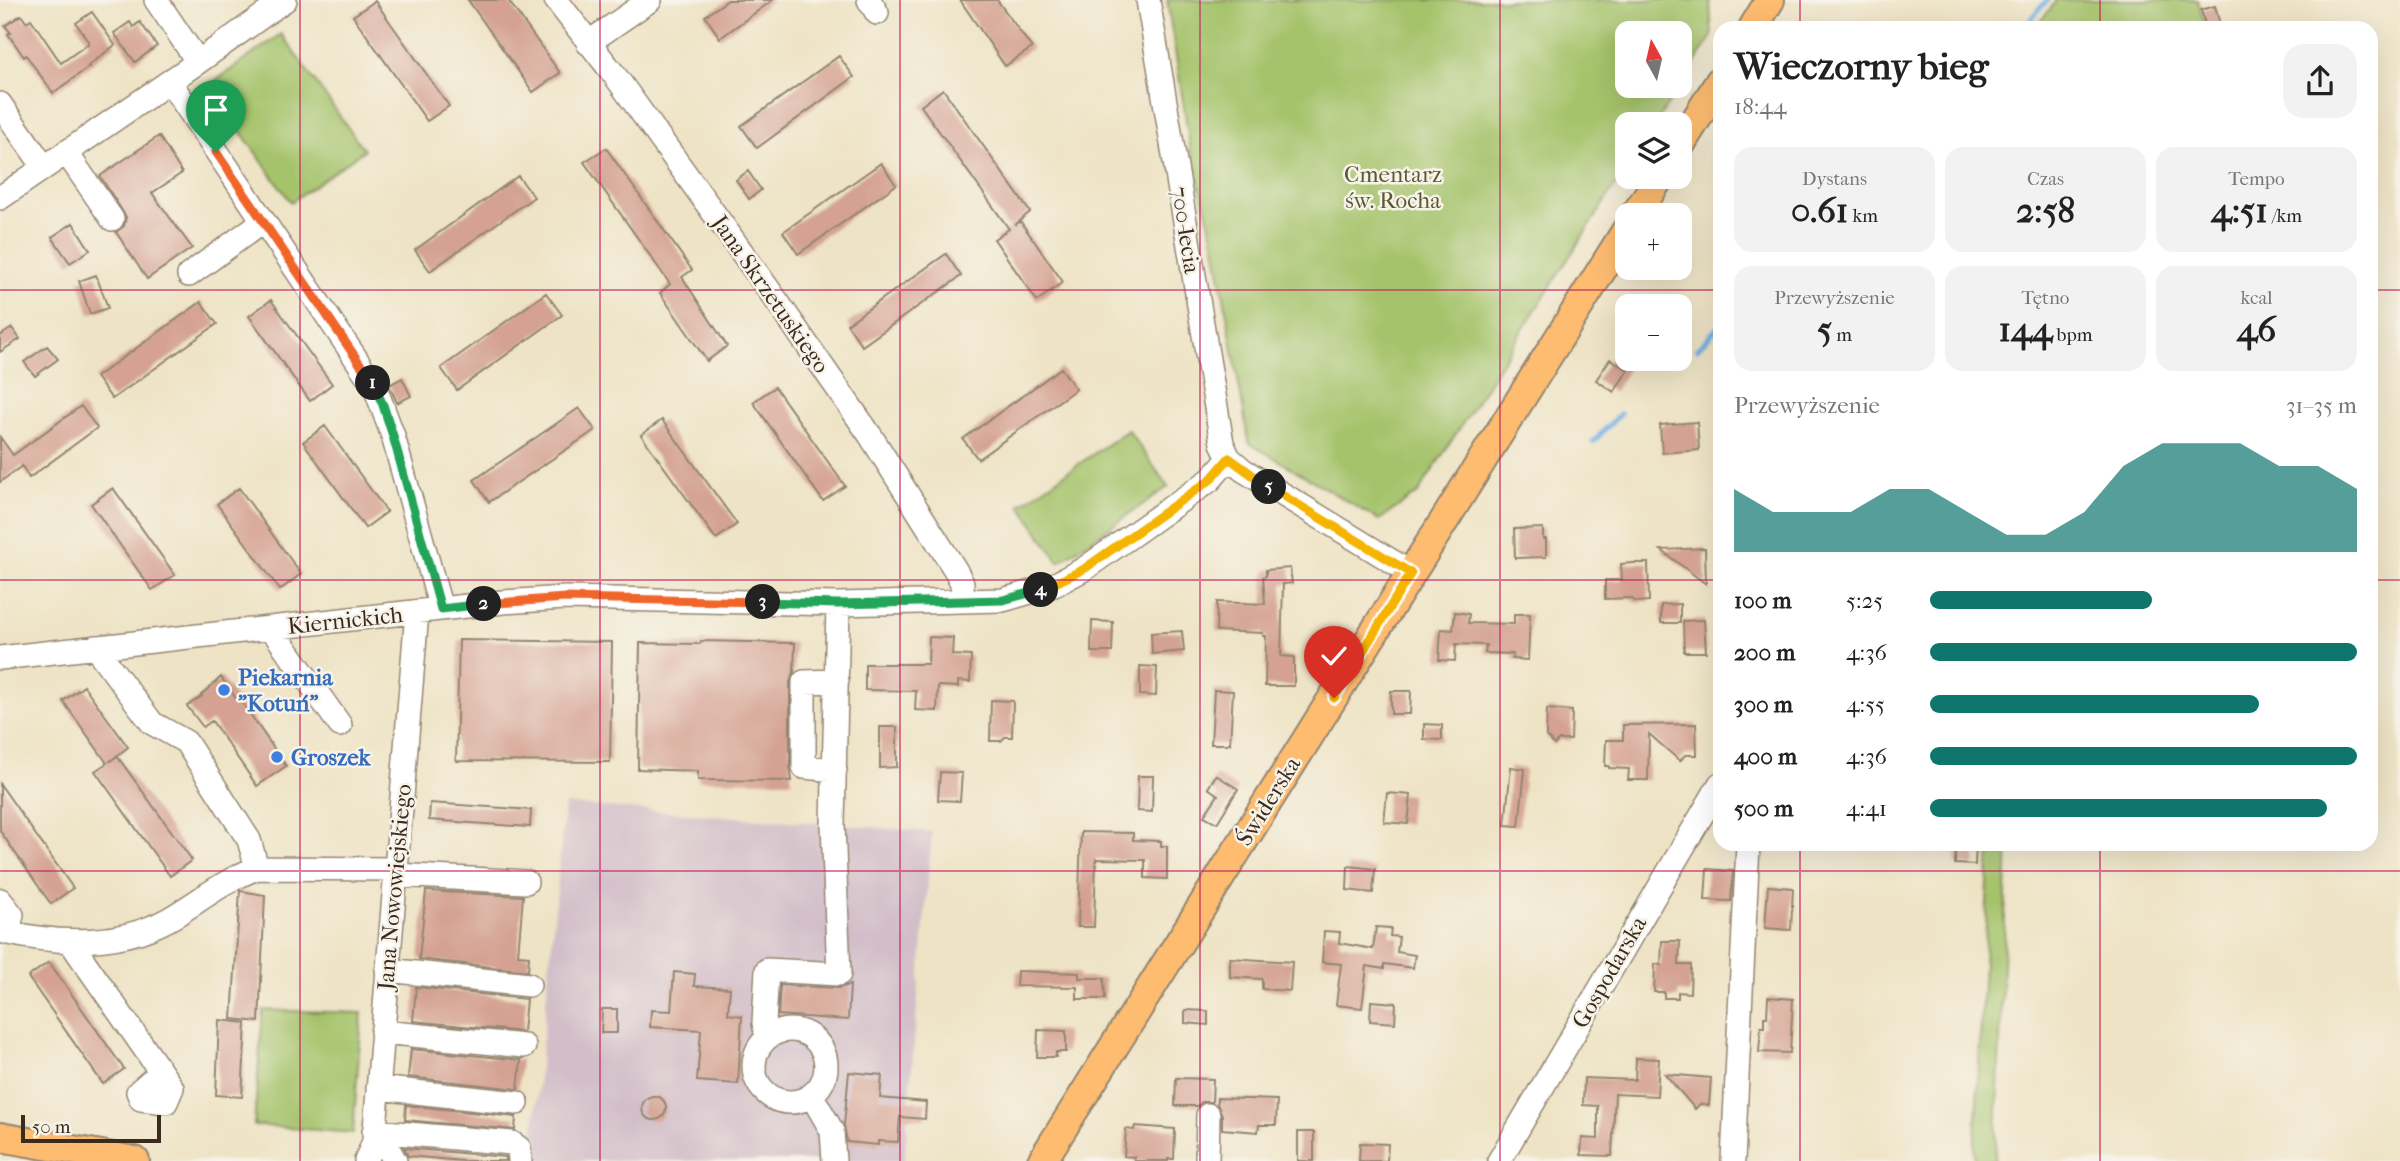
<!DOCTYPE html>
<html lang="pl">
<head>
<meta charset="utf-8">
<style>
  :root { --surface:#fff; --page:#f2f2f2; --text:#222; --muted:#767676; --accent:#0f766e }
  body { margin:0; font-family:"IM FELL French Canon",serif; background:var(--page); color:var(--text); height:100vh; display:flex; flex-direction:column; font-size:26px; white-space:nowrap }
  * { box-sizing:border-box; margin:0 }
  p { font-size:23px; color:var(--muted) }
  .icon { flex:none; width:38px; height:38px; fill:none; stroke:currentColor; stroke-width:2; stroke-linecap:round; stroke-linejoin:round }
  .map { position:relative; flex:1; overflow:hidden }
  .side { position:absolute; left:1713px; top:21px; width:665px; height:830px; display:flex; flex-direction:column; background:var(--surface); border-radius:21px; box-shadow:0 7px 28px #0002 }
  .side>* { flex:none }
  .needle { width:46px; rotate:352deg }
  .fabs { position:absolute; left:1615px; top:21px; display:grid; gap:14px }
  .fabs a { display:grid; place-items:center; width:77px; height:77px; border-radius:14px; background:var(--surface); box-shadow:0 7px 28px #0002; font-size:35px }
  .scale { position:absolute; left:21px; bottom:18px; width:140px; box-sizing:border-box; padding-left:7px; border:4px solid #3b2a1e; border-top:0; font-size:19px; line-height:24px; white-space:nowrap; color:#3b2a1e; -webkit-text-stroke:5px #f7f3e8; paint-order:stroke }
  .pin { position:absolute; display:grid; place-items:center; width:60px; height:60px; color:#fff; margin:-72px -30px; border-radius:50% 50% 50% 0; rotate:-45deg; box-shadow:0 0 7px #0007 }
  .pin .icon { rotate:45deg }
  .km { position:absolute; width:35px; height:35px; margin:-18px; border-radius:50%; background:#222; color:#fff; font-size:19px; line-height:35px; text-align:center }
  .round { display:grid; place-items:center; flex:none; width:74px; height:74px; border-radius:21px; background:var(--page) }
  .head { display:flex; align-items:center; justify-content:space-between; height:119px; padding:0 21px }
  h1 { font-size:38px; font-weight:800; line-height:52px }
  .figures { display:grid; grid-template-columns:repeat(3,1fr); gap:10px; height:119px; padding:7px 21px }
  .figures div { display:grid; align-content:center; border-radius:18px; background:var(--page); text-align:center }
  .figures b { font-size:35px; font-weight:800 }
  .figures small { font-size:19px; font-weight:400 }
  .figures p { font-size:19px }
  .chart { height:196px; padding:14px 21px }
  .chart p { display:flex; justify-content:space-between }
  .chart svg { width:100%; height:126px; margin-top:7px; fill:var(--accent); opacity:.7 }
  ul { padding:0 21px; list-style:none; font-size:23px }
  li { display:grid; grid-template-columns:112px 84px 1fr; align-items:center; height:52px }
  li i { height:18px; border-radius:9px; background:var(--accent) }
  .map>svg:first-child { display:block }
  .industrial { fill:#d2bdc8 }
  .green { fill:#a4c36b; stroke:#707644; stroke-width:2; fill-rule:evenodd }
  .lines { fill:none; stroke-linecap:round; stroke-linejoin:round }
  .stream { stroke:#70b0e4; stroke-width:5 }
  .building { fill:#d4a192 }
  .minor-casing { stroke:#948672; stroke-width:26 }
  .major-casing { stroke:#948672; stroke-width:32 }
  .minor { stroke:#fff; stroke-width:23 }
  .major { stroke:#fdbc70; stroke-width:28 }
  .split-1-casing { stroke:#fff; stroke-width:14 }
  .split-2-casing { stroke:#fff; stroke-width:14 }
  .split-3-casing { stroke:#fff; stroke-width:14 }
  .split-4-casing { stroke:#fff; stroke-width:14 }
  .split-5-casing { stroke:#fff; stroke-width:14 }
  .split-6-casing { stroke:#fff; stroke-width:14 }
  .split-1 { stroke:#f0652b; stroke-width:9 }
  .split-2 { stroke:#22a559; stroke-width:9 }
  .split-3 { stroke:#f0652b; stroke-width:9 }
  .split-4 { stroke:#22a559; stroke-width:9 }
  .split-5 { stroke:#f5b400; stroke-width:9 }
  .split-6 { stroke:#f5b400; stroke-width:9 }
  .grid { fill:none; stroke:#c2185b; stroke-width:2; stroke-opacity:0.55 }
  .shop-dot { fill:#3f7fe0; stroke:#f7f3e8; stroke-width:2.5 }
  .labels { text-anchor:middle; stroke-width:5; stroke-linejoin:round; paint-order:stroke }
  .park-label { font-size:23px; fill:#5a5835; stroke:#f7f3e8 }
  .street-label { font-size:23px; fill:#3b2a1e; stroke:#f7f3e8 }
  .shop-label { font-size:23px; font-weight:bold; fill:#366cbe; stroke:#f7f3e8; text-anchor:start }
</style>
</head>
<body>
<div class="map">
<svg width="2400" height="1161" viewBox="0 0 2400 1161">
  <rect width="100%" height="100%" fill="#f7f3e8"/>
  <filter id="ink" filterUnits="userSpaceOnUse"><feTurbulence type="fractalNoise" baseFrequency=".0143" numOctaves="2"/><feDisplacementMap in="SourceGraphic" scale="14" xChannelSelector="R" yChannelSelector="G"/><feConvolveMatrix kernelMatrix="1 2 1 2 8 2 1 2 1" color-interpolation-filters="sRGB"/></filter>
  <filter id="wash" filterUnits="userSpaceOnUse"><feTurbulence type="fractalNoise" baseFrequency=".00686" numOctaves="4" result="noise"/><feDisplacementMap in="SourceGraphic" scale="28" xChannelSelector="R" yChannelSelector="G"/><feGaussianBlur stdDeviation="1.57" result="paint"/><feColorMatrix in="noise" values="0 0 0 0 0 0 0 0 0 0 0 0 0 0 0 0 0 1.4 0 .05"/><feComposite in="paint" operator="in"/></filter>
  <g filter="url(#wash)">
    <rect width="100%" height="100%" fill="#eee3c5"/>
    <path class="industrial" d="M565 804 932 832 904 1161H531Z"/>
    <path class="green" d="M1167 0H1710L1712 36 1655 124H1628L1627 167 1418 493 1379 520 1249 443 1215 245 1191 152ZM1628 33H1680V86H1628Z
      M2057 0H2198L2205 28H2035Z
      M281 34 364 150 291 202 208 86Z
      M1128 430 1168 487 1059 562 1020 505Z
      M1990 844H2008L1995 1161H1974Z
      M263 1010 362 1013 353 1133 254 1125Z"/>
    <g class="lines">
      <path class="stream" d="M2024 28 2047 0
        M1697 349 1720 325
        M1593 442 1620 414"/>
    </g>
    <g id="blocks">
      <path class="building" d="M468 0H508L560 73 533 92Z
        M728 0H773L720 38 705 16Z
        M960 0H997L1032 48 1005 66Z
        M375 1 449 106 427 121 353 16Z
        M2215 6 2221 28H2206L2201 10Z
        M92 12 115 45 88 66 89 67 53 93 26 55 24 57 8 34 11 33 5 26 21 15 26 22 31 19 61 63 89 43 76 23Z
        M130 22 133 27 140 22 157 46 135 62 114 33Z
        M839 56 854 77 757 148 741 126Z
        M943 89 1030 212 1015 225 1020 221 1063 282 1037 301 994 239 1009 229 921 106Z
        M159 136 182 173 152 193 192 248 147 279 116 232 124 226 126 217 100 176Z
        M606 148 692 270 682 277 727 346 707 361 660 293 670 284 584 162Z
        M881 163 896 185 798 254 783 232Z
        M748 171 761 190 749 199 736 180Z
        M518 176 534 197 430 271 415 250Z
        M73 223 90 250 70 263 52 237Z
        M946 254 961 276 862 346 847 324Z
        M96 275 108 308 90 314 79 281Z
        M546 293 562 315 457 390 441 368Z
        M271 300 332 384 310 401 249 316Z
        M201 302 217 324 112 399 96 377Z
        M12 328 20 339 0 352V336Z
        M47 346 58 359 35 376 24 362Z
        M1610 359 1628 370 1614 392 1596 380Z
        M1061 368 1076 389 978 459 963 439Z
        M402 378 411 396 397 403 389 385Z
        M775 387 845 486 823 501 753 402Z
        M81 406 97 428 29 478 22 466 0 482V437L13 455Z
        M579 408 595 430 489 502 474 480Z
        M662 420 737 524 716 539 641 435Z
        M1697 422 1699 450 1662 453 1660 425Z
        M325 426 387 512 365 528 303 442Z
        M113 488 175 575 152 590 91 504Z
        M239 488 301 574 280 590 217 504Z
        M1543 528V539H1546V557L1515 558 1514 529Z
        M1705 548 1706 584 1661 550Z
        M1633 563H1648L1649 601 1636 602 1631 598 1605 599V580H1622L1621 564Z
        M1290 568 1292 583 1283 584 1281 656 1294 657V686H1265L1266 636H1263V633L1216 631 1217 602 1265 604 1263 577 1266 576V570Z
        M1680 604V623H1661V605Z
        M1455 612 1469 614 1468 623 1514 624V614H1530L1528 660 1512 659 1513 654 1485 653 1486 645 1456 644 1455 661 1439 660 1441 629 1453 630Z
        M1704 620 1706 652H1684L1683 621Z
        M1092 621 1113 622 1112 652H1091Z
        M1182 631 1184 651 1152 654 1151 633Z
        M929 637 953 638 952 655 971 656 970 682 958 681V687L938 686 937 711 915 710 916 691 865 690V664H928Z
        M459 640 612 642 610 762 456 761Z
        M701 641 795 643 794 672 790 682V767L792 781 698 780V771L638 769 640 643 700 644Z
        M1140 666 1157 667 1156 696 1140 695Z
        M221 677 237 700 239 698 286 766 257 786 212 721 203 727 187 706 202 696 201 695Z
        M84 686 128 747 109 762 117 756 192 860 170 876 95 771 107 763 63 701Z
        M1214 690 1233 691 1230 744H1211Z
        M1391 691H1411L1410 714H1391Z
        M991 700 1013 701 1012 737H1005L1001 741H990Z
        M1547 709 1572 711 1571 740H1559L1554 745 1546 736Z
        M1424 724 1442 725V740L1424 739Z
        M1696 724 1697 755H1685L1680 761 1649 734 1648 780H1628L1629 769 1609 768V766H1605L1606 740H1623V725Z
        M880 727H897V767L880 768Z
        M1511 767 1525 769 1519 826 1505 825Z
        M940 772 962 773 960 801 938 800Z
        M1216 775 1238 789 1217 823 1204 816 1218 795 1208 788Z
        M1138 776H1153L1152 812 1137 811Z
        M0 784 73 888 51 904 0 831Z
        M1387 793 1411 795 1408 824 1384 822Z
        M430 803 531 810 530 827 429 820Z
        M1081 832 1133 833V840L1161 841V846H1167V879L1145 878V860L1096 859 1094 927H1078Z
        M1956 844H1976L1975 865 1955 864Z
        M1348 866 1375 869 1373 893 1347 890Z
        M1707 869 1733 871 1731 901 1705 900Z
        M1768 886 1793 888 1791 930 1765 928Z
        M240 891 265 895 259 1022 232 1019Z
        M426 891 523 896 518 955 529 956 528 971 419 959Z
        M1376 927 1391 928 1390 936 1399 937 1397 952 1415 955 1413 968 1384 964V969L1367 966 1362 1008 1336 1005 1341 964 1322 962 1324 931 1340 932 1339 943 1373 949Z
        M1662 941H1680L1679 965H1691L1690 993 1678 992V998H1664V992H1654L1655 964 1661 965Z
        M1230 958 1292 962 1290 991 1262 989V979L1230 977Z
        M49 962 124 1069 103 1084 28 977Z
        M1017 971 1079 973V978H1104L1105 999H1077V987L1016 986Z
        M674 972 695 974 694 986 730 988 728 1014 742 1016 738 1084 697 1081 701 1030 650 1027 651 1010 671 1011Z
        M780 985 838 988 850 985 848 1020 778 1015Z
        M416 987 526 999 523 1032 413 1021Z
        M1768 997 1793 999 1790 1053 1759 1052 1761 1027H1764V1017H1767Z
        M1371 1001 1396 1003 1395 1023 1370 1021Z
        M602 1009H617V1033H601Z
        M1185 1010 1208 1011V1025L1185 1023Z
        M219 1020 246 1023 242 1097 216 1095Z
        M1038 1030 1066 1031V1052H1056V1057H1037Z
        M411 1049 521 1060 518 1089 408 1077Z
        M1636 1058 1659 1059 1657 1096 1615 1094 1612 1156 1581 1155 1582 1138 1598 1139V1106L1583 1105 1584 1078 1635 1080Z
        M849 1072 882 1075 880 1098 926 1102 925 1119 900 1117 898 1142 878 1141V1145L847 1142 844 1125Z
        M1665 1074 1711 1078 1709 1105 1700 1104 1695 1109Z
        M1176 1078 1213 1079 1212 1102H1202L1197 1106H1175Z
        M642 1108a12 12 0 1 1 24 0a12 12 0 1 1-24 0Z
        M1217 1098 1277 1100 1276 1125H1259L1258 1132 1222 1129V1115L1217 1104Z
        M406 1105 516 1117 515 1130 405 1120Z
        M1135 1126 1175 1129 1174 1159H1168V1161H1134V1157L1124 1156 1126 1129 1134 1130Z
        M1298 1132H1314V1161H1298Z
        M1360 1143 1388 1144 1387 1161H1359Z
        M404 1148 506 1157V1161H462L408 1156Z"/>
    </g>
  </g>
  <g filter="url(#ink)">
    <use href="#blocks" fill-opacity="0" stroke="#948672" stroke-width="2"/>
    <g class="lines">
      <defs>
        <path id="minor" d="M156 0 198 62
          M556 0 616 77 774 297 870 435 956 571 962 583 963 601
          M869 0 877 13
          M1148 0 1222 443 1229 458 1243 470 1411 573
          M588 43 650 0
          M170 82 375 387 393 436 441 609
          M0 104 44 167
          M66 152 112 219
          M0 198 198 62 285 0
          M189 275 262 222
          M271 628 340 725
          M95 647 152 723 186 742 249 840 257 868
          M0 658 503 602 565 598 838 604 1003 600 1054 585 1084 569 1210 480 1229 458
          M835 770 804 767V682L837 681
          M395 875 526 882
          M0 900 12 915 8 933
          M0 931C55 944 117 948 169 919 198 902 225 880 257 868L395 869
          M71 942 76 950C108 996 140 1042 172 1088L166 1102 141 1099 138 1092 161 1072
          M387 970 529 985
          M754 1066a36 36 0 1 1 72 0a36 36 0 1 1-72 0Z
          M382 1032 524 1046
          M767 1038 764 1023 767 970 839 974 833 825 838 604
          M378 1088 517 1103
          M812 1096 832 1131 834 1161
          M374 1131 512 1143 519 1148 520 1161
          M374 1134 382 1138 395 1161
          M366 1161 374 1141 417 612
          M1207 1161 1208 1115
          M1499 1161 1720 784
          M1733 1161 1748 844"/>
        <path id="major" d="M1753 28 1770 0
          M1680 145 1720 81
          M1635 215 1660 177
          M0 1137 135 1161
          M1042 1161 1628 228"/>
      </defs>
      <use href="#minor" class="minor-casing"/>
      <use href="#major" class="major-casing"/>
      <use href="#minor" class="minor"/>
      <use href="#major" class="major"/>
    </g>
  </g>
  <g class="lines" filter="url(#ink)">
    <defs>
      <path id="split-1" d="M216 152 373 383"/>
      <path id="split-2" d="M373 383 383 405 393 436 441 609 484 604"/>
      <path id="split-3" d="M484 604 565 598 763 602"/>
      <path id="split-4" d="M763 602 838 604 1003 600 1041 590"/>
      <path id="split-5" d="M1041 590 1084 569 1210 480 1229 458 1269 487"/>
      <path id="split-6" d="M1269 487 1411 573 1334 698"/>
    </defs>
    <use href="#split-1" class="split-1-casing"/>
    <use href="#split-2" class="split-2-casing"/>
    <use href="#split-3" class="split-3-casing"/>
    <use href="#split-4" class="split-4-casing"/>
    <use href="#split-5" class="split-5-casing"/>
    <use href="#split-6" class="split-6-casing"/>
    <use href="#split-1" class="split-1"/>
    <use href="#split-2" class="split-2"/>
    <use href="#split-3" class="split-3"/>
    <use href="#split-4" class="split-4"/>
    <use href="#split-5" class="split-5"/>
    <use href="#split-6" class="split-6"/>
  </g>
  <path class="grid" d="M300 0V1161M600 0V1161M900 0V1161M1200 0V1161M1500 0V1161M1800 0V28M2100 0V28M0 290H1720M2371 290H2400M0 580H1720M2371 580H2400M1800 844V1161M2100 844V1161M0 871H2400"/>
  <g class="shop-dot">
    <circle cx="224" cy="690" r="7"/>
    <circle cx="277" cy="757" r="7"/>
  </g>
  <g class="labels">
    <g class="park-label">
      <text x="1393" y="182">Cmentarz<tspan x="1393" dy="26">św. Rocha</tspan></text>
    </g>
    <g class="street-label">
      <text transform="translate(1186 230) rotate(81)" y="8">700-lecia</text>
      <text transform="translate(771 294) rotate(55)" y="8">Jana Skrzetuskiego</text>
      <text transform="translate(345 620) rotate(-6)" y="8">Kiernickich</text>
      <text transform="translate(1268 801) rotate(-58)" y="8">Świderska</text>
      <text transform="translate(394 887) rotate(-85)" y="8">Jana Nowowiejskiego</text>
      <text transform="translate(1609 972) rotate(-60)" y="8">Gospodarska</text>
    </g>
    <g class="shop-label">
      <text x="238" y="685">Piekarnia<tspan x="238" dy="26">"Kotuń"</tspan></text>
      <text x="291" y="765">Groszek</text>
    </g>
  </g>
</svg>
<div class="fabs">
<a><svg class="needle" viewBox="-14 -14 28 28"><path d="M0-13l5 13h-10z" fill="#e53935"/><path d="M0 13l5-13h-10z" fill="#767676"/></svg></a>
<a><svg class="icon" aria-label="layers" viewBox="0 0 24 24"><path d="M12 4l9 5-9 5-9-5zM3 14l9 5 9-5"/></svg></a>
<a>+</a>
<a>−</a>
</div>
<div class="scale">50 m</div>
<div class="pin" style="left:216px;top:152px;background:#1e9e55"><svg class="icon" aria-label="arrive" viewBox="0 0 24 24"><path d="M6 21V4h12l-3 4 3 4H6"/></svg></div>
<div class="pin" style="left:1334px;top:698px;background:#d93025"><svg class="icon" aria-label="check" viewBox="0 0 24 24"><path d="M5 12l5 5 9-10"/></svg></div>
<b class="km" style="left:373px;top:383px">1</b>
<b class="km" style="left:484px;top:604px">2</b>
<b class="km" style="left:763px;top:602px">3</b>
<b class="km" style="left:1041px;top:590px">4</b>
<b class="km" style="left:1269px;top:487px">5</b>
<section class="side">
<div class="head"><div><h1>Wieczorny bieg</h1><p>18:44</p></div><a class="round"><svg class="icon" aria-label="share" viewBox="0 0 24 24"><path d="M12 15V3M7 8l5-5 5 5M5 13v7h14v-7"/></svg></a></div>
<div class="figures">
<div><p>Dystans</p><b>0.61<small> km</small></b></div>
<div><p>Czas</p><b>2:58</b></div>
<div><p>Tempo</p><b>4:51<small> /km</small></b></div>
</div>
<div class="figures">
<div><p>Przewyższenie</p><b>5<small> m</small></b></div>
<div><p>Tętno</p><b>144<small> bpm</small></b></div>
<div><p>kcal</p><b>46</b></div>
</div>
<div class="chart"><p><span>Przewyższenie</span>31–35 m</p>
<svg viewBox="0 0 160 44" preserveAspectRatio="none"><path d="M0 44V22L10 30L20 30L30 30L40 22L50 22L60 30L70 38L80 38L90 30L100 14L110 6L120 6L130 6L140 14L150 14L160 22V44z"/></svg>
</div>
<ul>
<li><b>100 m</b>5:25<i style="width:52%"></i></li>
<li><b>200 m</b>4:36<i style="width:100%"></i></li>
<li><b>300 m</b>4:55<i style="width:77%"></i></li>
<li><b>400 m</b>4:36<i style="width:100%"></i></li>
<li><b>500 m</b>4:41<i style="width:93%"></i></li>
</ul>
</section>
</div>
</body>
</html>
